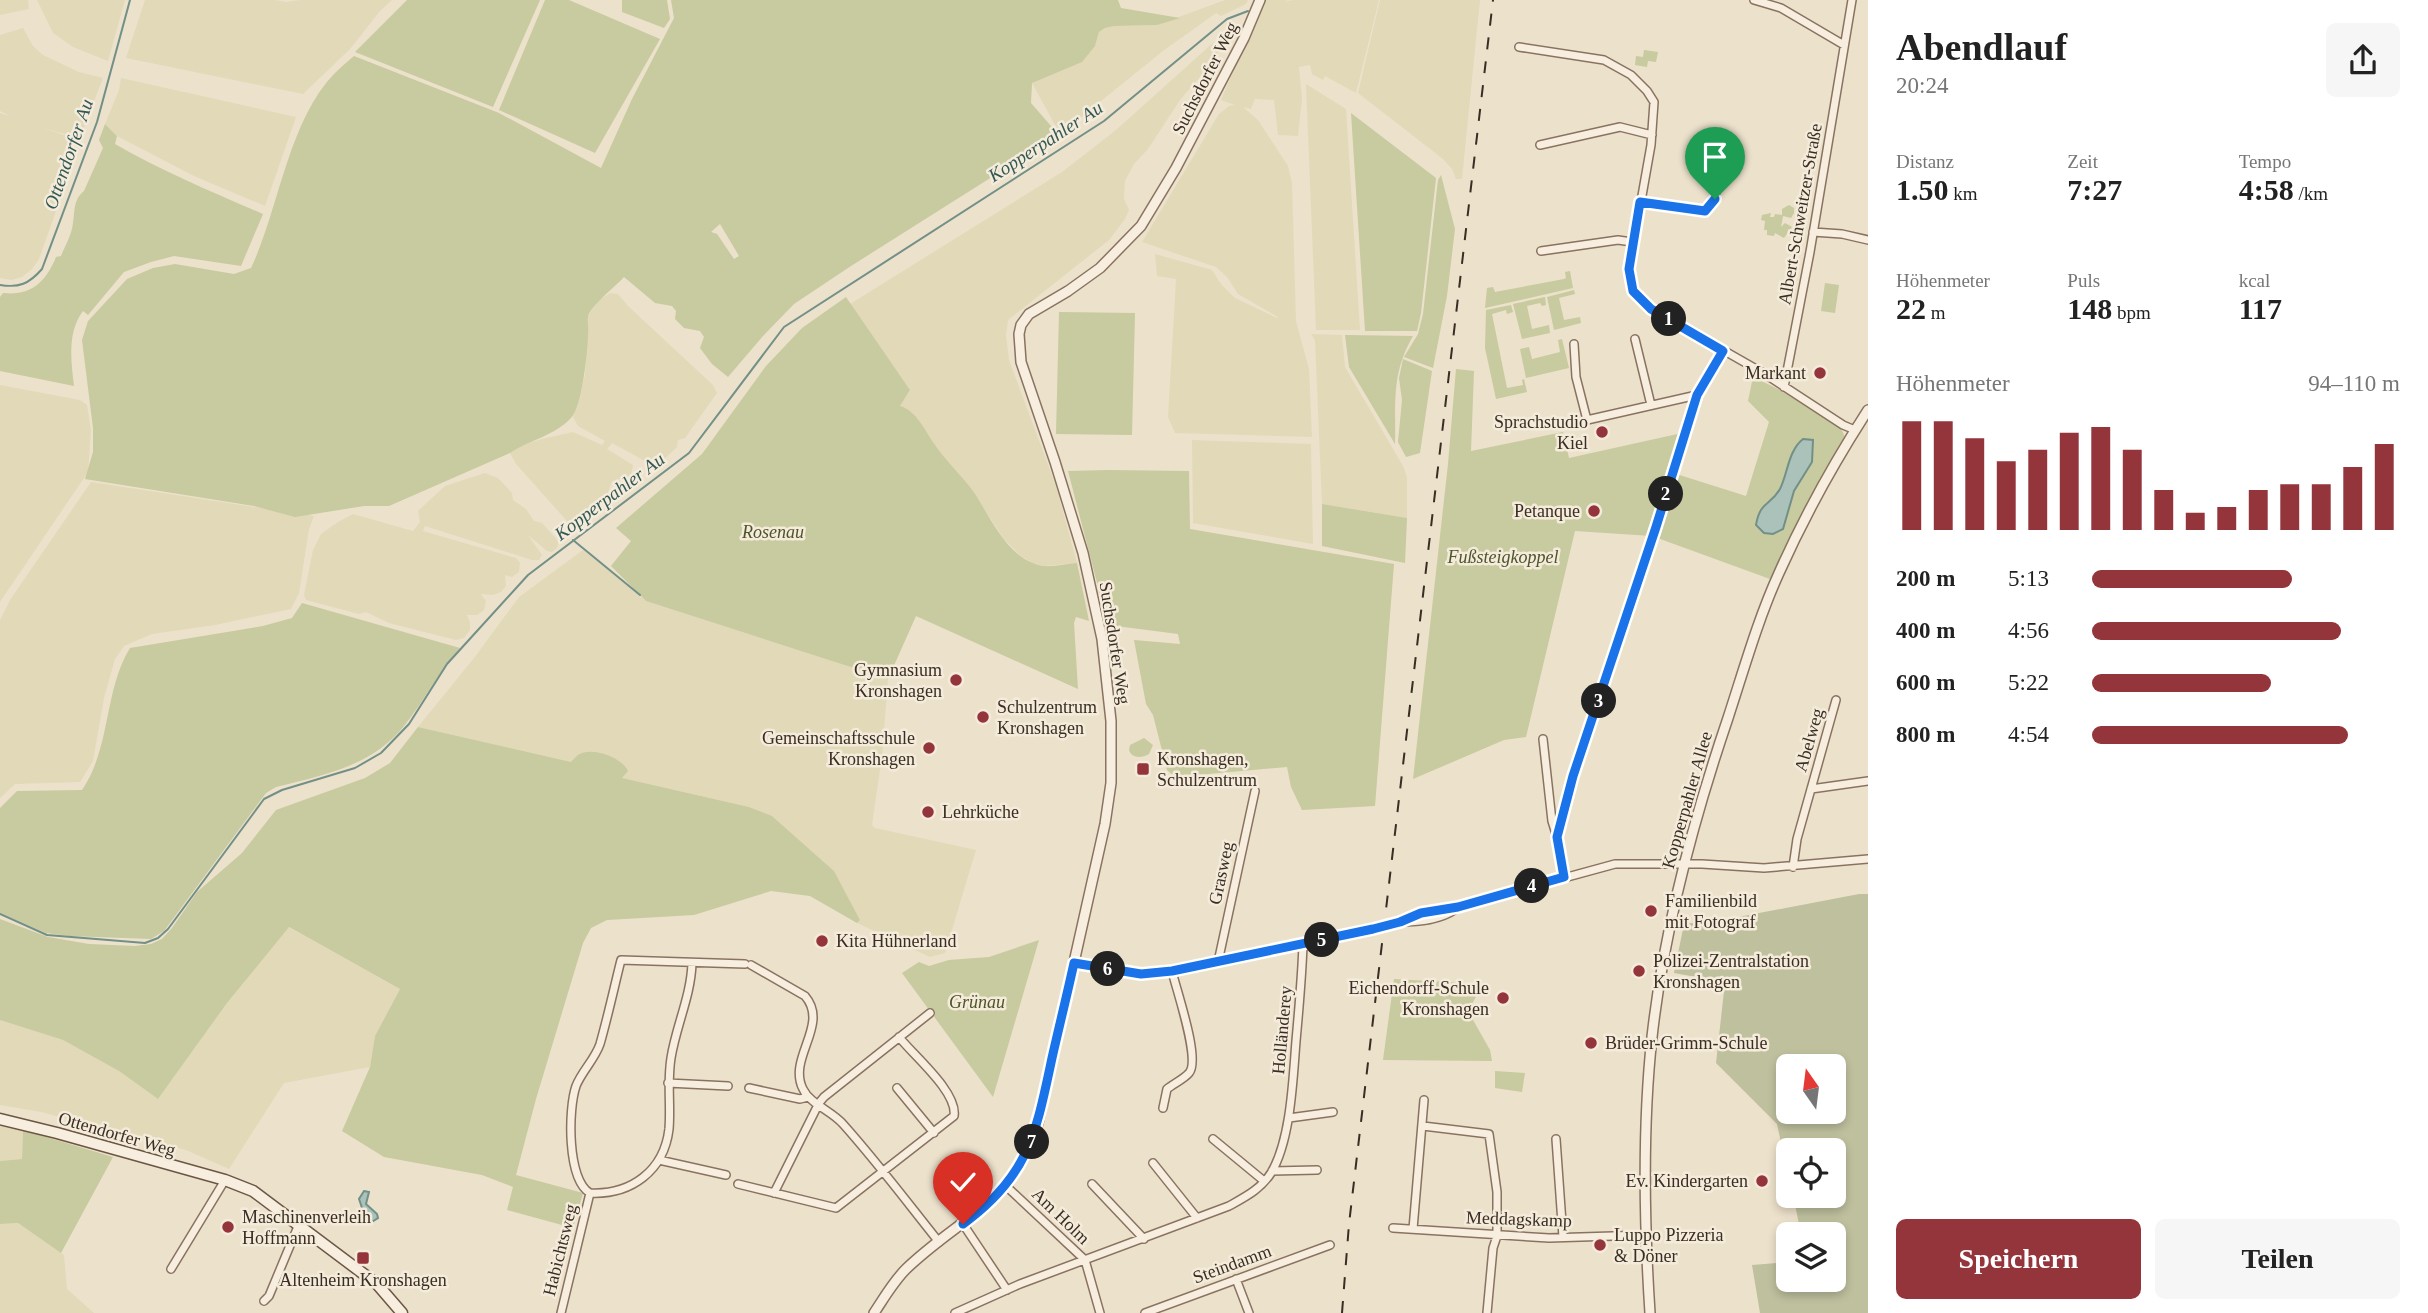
<!DOCTYPE html>
<html lang="de">
<head>
<meta charset="utf-8">
<style>
  :root { --surface:#fff; --page:#f6f6f6; --text:#222; --muted:#767676; --accent:#94343b }
  body { margin:0; font-family:"Times New Roman",serif; background:var(--page); color:var(--text); height:100vh; display:flex; flex-direction:column; font-size:26px; white-space:nowrap }
  * { box-sizing:border-box; margin:0 }
  p { font-size:23px; color:var(--muted) }
  .icon { flex:none; width:38px; height:38px; fill:none; stroke:currentColor; stroke-width:2; stroke-linecap:round; stroke-linejoin:round }
  .map { position:relative; flex:1; overflow:hidden }
  .sheet { display:flex; flex-direction:column; background:var(--surface); width:560px }
  .sheet>* { flex:none }
  .needle { width:46px; rotate:346deg }
  .controls { position:absolute; left:1776px; top:1054px; display:grid; gap:14px }
  .controls a { display:grid; place-items:center; width:70px; height:70px; border-radius:10px; background:var(--surface); box-shadow:0 4px 10px #0003; font-size:35px }
  .pin { position:absolute; display:grid; place-items:center; width:60px; height:60px; color:#fff; margin:-72px -30px; border-radius:50% 50% 50% 0; rotate:-45deg; box-shadow:0 0 7px #0007 }
  .pin .icon { rotate:45deg }
  .km { position:absolute; width:35px; height:35px; margin:-18px; border-radius:50%; background:#222; color:#fff; font-size:19px; line-height:35px; text-align:center }
  .round { display:grid; place-items:center; flex:none; width:74px; height:74px; border-radius:10px; background:var(--page) }
  .head { display:flex; align-items:center; justify-content:space-between; height:119px; padding:0 28px }
  h1 { font-size:38px; font-weight:700; line-height:52px }
  .metrics { display:grid; grid-template-columns:repeat(3,1fr); gap:10px; height:119px; padding:7px 28px }
  .metrics div { display:grid; align-content:center }
  .metrics b { font-size:30px; font-weight:700 }
  .metrics small { font-size:19px; font-weight:400 }
  .metrics p { font-size:19px }
  .chart { height:196px; padding:14px 28px }
  .chart p { display:flex; justify-content:space-between }
  .chart svg { width:100%; height:126px; margin-top:7px; stroke:var(--accent); stroke-width:6 }
  .cta { display:flex; gap:14px; margin-top:auto; padding:14px 28px }
  .cta a { flex:1; height:80px; border-radius:10px; background:var(--accent); color:#fff; font-size:28px; font-weight:700; line-height:80px; text-align:center }
  .cta a+a { background:var(--page); color:var(--text) }
  ul { padding:0 28px; list-style:none; font-size:23px }
  li { display:grid; grid-template-columns:112px 84px 1fr; align-items:center; height:52px }
  li i { height:18px; border-radius:9px; background:var(--accent) }
  main { display:flex; flex:1; min-height:0 }
  .map>svg:first-child { display:block }
  .farmland { fill:#e2d9b9 }
  .green { fill:#c8ca9f; fill-rule:evenodd }
  .cemetery { fill:#bec09e; fill-rule:evenodd }
  .water { fill:#abc2ba; stroke:#729087; stroke-width:2 }
  .lines { fill:none; stroke-linecap:round; stroke-linejoin:round }
  .stream { stroke:#729087; stroke-width:2 }
  .minor-casing { stroke:#897360; stroke-width:10 }
  .tertiary-casing { stroke:#897360; stroke-width:12 }
  .secondary-casing { stroke:#6b5543; stroke-width:13 }
  .minor { stroke:#f7eedf; stroke-width:7 }
  .tertiary { stroke:#f7eedf; stroke-width:9 }
  .secondary { stroke:#f7eedf; stroke-width:10 }
  .rail { stroke:#3a2d23; stroke-width:2; stroke-dasharray:12 12; stroke-linecap:butt }
  .route-casing { stroke:#fff; stroke-width:14 }
  .route { stroke:#1a73e8; stroke-width:9 }
  .poi-dot { fill:#94343b; stroke:#f4ebdb; stroke-width:2.5 }
  .labels { text-anchor:middle; stroke-width:5; stroke-linejoin:round; paint-order:stroke }
  .street-label { font-size:18px; fill:#3a2d23; stroke:#f4ebdb }
  .poi-label { font-size:18px; fill:#3a2d23; stroke:#f4ebdb; text-anchor:start }
  .park-label { font-size:18px; font-style:italic; fill:#4d552b; stroke:#f4ebdb }
  .water-label { font-size:19px; font-style:italic; fill:#335954; stroke:#f4ebdb }
</style>
</head>
<body>
<main>
<div class="map">
<svg width="1868" height="1313" viewBox="0 0 1868 1313">
  <rect width="100%" height="100%" fill="#ece1cb"/>
  <path class="farmland" d="M0 0H28L29 9 0 15Z
    M37 0H125L108 61 73 47 53 33Z
    M145 0H275L286 2 300 0H392L380 11 350 49 303 94 126 58Z
    M1225 0H1248L1246 4 1221 16 1216 13 1163 51 1060 134 1032 83 1095 46 1099 32 1105 28 1114 26 1157 25Z
    M1264 0H1288L1284 2 1293 0H1379L1356 93 1325 76 1323 80 1312 74 1310 65 1299 67 1302 99 1298 136 1278 135 1274 100 1255 99 1251 109 1243 107 1258 120 1288 166 1292 183 1296 321 1309 369 1312 437 1175 433 1168 417 1176 279 1157 276 1155 254 1212 270 1221 284 1235 298 1277 318 1278 317 1238 294 1227 277 1216 267 1142 242 1219 114 1229 106 1235 105 1221 100Z
    M1380 0H1480L1462 179H1456L1452 169 1443 159 1358 93Z
    M23 28 33 46 43 55 79 72 103 78 81 135 71 136 41 127 81 141 39 259 32 269 22 277 11 280 0 278V113L10 116 0 111V35Z
    M1214 42 1218 44V56L1180 100 1148 149 1134 164 1125 181 1124 199 1129 210 1125 219 1109 240 1008 320 1006 335 1009 360 1056 486 1077 563 1045 566 1033 564 1021 556 1004 539 971 489 900 406 910 390 850 304 1062 172 1116 130Z
    M121 78 296 117 265 206 194 176 117 136 105 124 119 90Z
    M1306 84 1346 109 1360 330H1316Z
    M610 293 618 294 628 306 713 385 717 393 685 438 678 440 677 447 660 463 652 465 612 443 607 449 633 465 631 476 612 481 606 498 577 520 567 521 516 464 510 453 521 445 542 439 573 432 602 445 605 441 578 426 573 417 585 375 588 317 595 303Z
    M1311 334 1342 335 1345 367 1403 466 1407 477V518L1322 504 1315 340Z
    M0 385 80 400 87 405 91 430 88 472 0 602Z
    M1192 440 1311 444 1313 544 1193 523Z
    M485 473 498 478 512 493 513 500 526 509 534 521 542 523 559 542 557 548 552 552 547 551 528 535 542 555 539 560H532L425 526 423 531 516 558 520 563 519 572 512 577 505 575 506 586 501 592 493 595 481 594 486 601 484 610 477 615H467L470 622V630L464 638 456 640 389 623 366 612 359 614 306 600 304 595 313 550 321 534 338 522 353 514 413 531 420 522 418 511 445 486Z
    M91 482 314 516 309 529 299 593 291 609 215 625 152 634 124 646 115 659 104 698 93 761 80 782 15 784 0 798V620L10 600Z
    M583 550 646 601 888 679 882 756 872 825 875 828 976 850 945 953 930 957 857 923 860 920 834 871 772 816 749 807 621 778 571 762 418 727 474 658 519 597Z
    M288 927 400 989 375 1036 370 1067 284 1083 229 1169 186 1150 41 1112 0 1105V1020L63 1040 119 1071 158 1099 227 1003Z
    M0 1126 23 1130 22 1159 0 1161Z
    M18 1223 64 1255 67 1289 94 1313H0V1224Z"/>
  <path class="green" d="M407 0H540L493 107 355 52Z
    M545 0H569L660 39 595 153 499 110Z
    M622 0H667L670 19 664 28 622 12Z
    M671 0H1118L1121 8 1180 18 1157 25 1114 26 1105 28 1099 32 1095 46 1082 62 1032 83 1031 103 1051 126 1054 129 1057 128 1060 134 851 266 794 304 763 336 728 377 712 364 700 348 704 337 700 331 684 328 675 319 676 311 672 306 655 303 624 277C615 287 590 306 588 317 587 322 589 328 588 333 588 350 582 407 571 418 554 436 529 440 510 453L389 506H364L295 517 254 506 85 479 93 452V428L82 340 88 321 127 279 153 268 175 264 234 274 251 268C279 209 288 122 334 74 340 68 347 62 354 56L499 113 601 168 632 99 674 18ZM720 224 739 256 734 259 717 234 711 232Z
    M1644 50 1658 52 1656 62 1648 61 1647 67 1635 65 1636 56 1643 57Z
    M1351 113 1436 178 1421 313 1417 331H1365Z
    M105 124 117 136 115 144C162 171 212 192 263 214L241 266 174 256 151 262 124 272 88 315 83 311C67 332 71 361 74 386L0 371V297L3 293C31 296 46 282 56 257L61 256C65 246 72 234 73 223 75 211 73 200 84 191L103 148 99 140Z
    M1441 175 1455 229 1447 296 1433 368 1404 357 1418 334 1423 314 1438 180Z
    M1789 205 1794 208V213L1791 218 1783 216 1781 227 1785 223 1792 227 1784 238 1775 233 1774 236 1767 235V230H1764L1765 221 1761 220 1762 215 1771 213 1770 217H1774L1775 214 1782 215V209Z
    M1570 271 1573 288 1485 308 1487 288 1493 287 1495 292 1564 279 1566 278 1565 272Z
    M1825 283 1839 285 1835 313 1821 311Z
    M1574 290 1575 294 1559 298 1564 320 1580 317 1581 323 1554 330 1547 297Z
    M846 297 910 390 900 406C917 411 925 431 935 445 946 461 961 475 973 491 989 514 1005 554 1035 564 1048 569 1064 564 1077 563L1089 621 1076 617 1074 623 1078 689 916 616 888 679 646 601 611 566 631 541 616 528 702 454 766 366 802 328Z
    M1545 297 1546 305 1542 306 1540 303 1527 306 1532 329 1549 325 1550 333 1522 339 1513 304Z
    M1511 305 1513 312 1507 314 1506 310 1492 314 1507 388 1523 385 1522 380 1524 379 1527 392 1496 399 1485 348 1486 310Z
    M1059 312 1135 313 1132 435 1056 434Z
    M1345 335 1413 336C1391 374 1396 402 1395 444L1349 367Z
    M1562 339 1569 368 1526 378 1520 349 1529 347 1532 359 1560 352 1558 340Z
    M1403 359 1432 371 1420 453 1406 457 1398 442 1402 400 1399 378Z
    M1456 369 1474 371 1471 451 1563 432 1569 458 1682 433 1670 472 1746 496 1769 422 1748 401 1753 377 1780 390 1840 426 1845 437 1796 525 1770 579 1652 536 1575 531 1526 737 1504 740 1413 779 1448 464Z
    M1108 470 1189 471 1190 529 1394 564 1375 806 1302 810 1291 787 1287 767 1175 777 1167 770 1153 715 1146 704 1134 640 1180 644 1178 634 1108 625 1068 471Z
    M1322 504 1407 518 1405 563 1322 546Z
    M302 603 460 648C438 672 424 701 404 726 372 766 324 775 276 787L266 793 164 931 151 939 69 936 46 933 0 913V808L17 791 82 790C111 748 104 690 130 648L263 626 292 618Z
    M418 727 571 762C572 761 578 754 580 754 594 747 622 758 628 771L622 778 749 807 772 816 834 871 860 920 857 923 810 896 771 891 694 915 607 920 591 928 583 943 536 1099 516 1175 583 1193 573 1228 507 1210 513 1187 482 1175 384 1157 342 1131 370 1067 375 1036 400 989 289 927 227 1003 158 1099 119 1071 63 1040 0 1020V919L48 937 89 944 135 946 151 944 162 939 172 928 197 892 242 853 276 810 365 778 390 763Z
    M1144 738 1153 745 1149 754C1142 758 1132 759 1129 750L1130 745Z
    M1039 940 993 1097 902 973 919 962 929 966 949 960 989 957Z
    M1394 979 1483 984 1468 1011 1490 1050 1492 1061 1383 1060Z
    M1495 1071 1525 1073 1522 1092 1495 1088Z
    M23 1130 113 1157 61 1253 18 1223 0 1224V1161L22 1159Z"/>
  <path class="cemetery" d="M1859 894H1868V1313H1760L1752 1265 1788 1262V1279H1834V1234H1801L1793 1195H1834V1150H1788V1175L1777 1124 1716 1063 1725 982 1674 973 1684 924 1728 919ZM1788 1066H1834V1111H1788Z"/>
  <path class="water" d="M1803 439 1813 440 1812 462 1794 491 1783 529 1773 534 1764 533 1756 525C1760 501 1770 506 1780 489 1788 473 1788 451 1803 439Z
    M364 1191 369 1192 366 1204 377 1214 378 1218 370 1223 369 1213 362 1208 359 1199Z"/>
  <g class="lines">
    <path class="stream" d="M0 285C19 288 29 284 42 269L97 122 130 0
      M573 540 640 595
      M0 914 47 935 145 943 158 938 168 929 264 799 282 790 355 768 381 753 409 724 447 664 528 575 689 453 784 327 1104 121 1227 19 1248 11"/>
    <defs>
      <path id="minor" d="M1754 0 1781 8 1844 45
        M1519 47 1604 60 1631 75 1647 91 1654 102 1651 145 1629 269 1633 291 1640 300 1665 317 1765 374 1843 425 1855 430
        M1540 145 1620 127 1652 135
        M1640 202 1705 211 1715 199 1720 167
        M1813 232 1842 234 1868 240
        M1541 251 1618 240 1632 242
        M1635 339 1651 405
        M1574 344 1576 377 1587 420 1697 395 1723 351
        M1784 387 1810 252 1852 0
        M1543 739 1552 821 1557 837
        M1811 789 1868 781
        M1793 867 1797 839 1836 700
        M1564 877 1557 837 1573 776 1656 527 1697 395
        M1400 922 1421 913 1458 907 1615 864H1702L1764 868 1868 859
        M1218 962 1255 791
        M1074 963 1141 974 1172 971 1400 922C1420 922 1440 920 1456 909
        M751 965 805 996C830 1025 787 1058 803 1089 810 1104 832 1111 843 1124 877 1162 907 1202 939 1242
        M668 1083 728 1086
        M749 1088 800 1099 808 1097
        M897 1088 934 1133
        M1163 1108 1167 1089C1173 1084 1184 1079 1189 1073 1201 1060 1176 989 1172 971
        M1289 1118 1333 1112
        M1423 1126 1489 1134 1497 1192V1236L1493 1248 1487 1313
        M1213 1139 1264 1181
        M1556 1139 1563 1237
        M659 1160 726 1175
        M1153 1163 1197 1218
        M1272 1171 1317 1170
        M738 1184 836 1208 954 1116C958 1092 913 1055 899 1037
        M1092 1184 1144 1239
        M1006 1186 1085 1260 1100 1313
        M590 1193C567 1180 568 1109 576 1086 582 1071 595 1059 600 1044 608 1016 614 988 621 960L745 964
        M590 1193C631 1195 664 1171 669 1129 671 1105 667 1083 671 1058 676 1026 691 996 692 963
        M774 1193 819 1103 824 1097 930 1013
        M963 1224 1007 1290
        M1393 1228 1549 1238 1645 1235
        M1413 1229 1424 1100
        M171 1269 225 1180
        M1236 1279 1249 1313
        M264 1301 269 1296 299 1224
        M561 1313 590 1193
        M955 1313 1020 1284 1229 1206C1245 1197 1261 1189 1271 1173 1291 1140 1293 1078 1296 1041 1299 1008 1302 976 1303 944
        M1145 1313 1330 1245"/>
      <path id="tertiary" d="M874 1313C884 1298 893 1282 906 1269 960 1217 1014 1203 1038 1123L1105 824 1111 783V721L1102 639 1083 553 1055 462 1021 362 1019 334 1021 325 1029 314 1068 291 1100 268 1141 226 1176 168 1244 38 1260 0
        M1650 1313C1644 1221 1642 1129 1652 1037 1664 929 1693 821 1728 718 1744 669 1758 619 1779 573 1804 517 1835 461 1868 410"/>
      <path id="secondary" d="M0 1119 57 1133 225 1180 253 1191 377 1284 402 1313"/>
    </defs>
    <use href="#minor" class="minor-casing"/>
    <use href="#tertiary" class="tertiary-casing"/>
    <use href="#secondary" class="secondary-casing"/>
    <use href="#minor" class="minor"/>
    <use href="#tertiary" class="tertiary"/>
    <use href="#secondary" class="secondary"/>
    <path class="rail" d="M1342 1313 1349 1224 1493 0"/>
  </g>
  <g class="lines">
    <defs>
      <path id="route" d="M963 1224C1029 1176 1036 1133 1052 1058 1059 1027 1067 995 1074 963L1141 974 1172 971 1373 929 1400 922 1421 913 1458 907 1564 877 1557 837 1573 776 1656 527 1697 395 1723 351 1651 309 1633 291 1629 269 1640 202 1705 211 1715 199"/>
    </defs>
    <use href="#route" class="route-casing"/>
    <use href="#route" class="route"/>
  </g>
  <g class="poi-dot">
    <circle cx="1820" cy="373" r="7"/>
    <circle cx="1602" cy="432" r="7"/>
    <circle cx="1594" cy="511" r="7"/>
    <circle cx="956" cy="680" r="7"/>
    <circle cx="983" cy="717" r="7"/>
    <circle cx="929" cy="748" r="7"/>
    <rect x="1136" y="762" width="14" height="14" rx="3.5"/>
    <circle cx="928" cy="812" r="7"/>
    <circle cx="1651" cy="911" r="7"/>
    <circle cx="822" cy="941" r="7"/>
    <circle cx="1639" cy="971" r="7"/>
    <circle cx="1503" cy="998" r="7"/>
    <circle cx="1591" cy="1043" r="7"/>
    <circle cx="1762" cy="1181" r="7"/>
    <circle cx="228" cy="1227" r="7"/>
    <circle cx="1600" cy="1245" r="7"/>
    <rect x="356" y="1251" width="14" height="14" rx="3.5"/>
  </g>
  <g class="labels">
    <g class="street-label">
      <text transform="translate(1205 78) rotate(-63)" y="6">Suchsdorfer Weg</text>
      <text transform="translate(1800 214) rotate(-80)" y="6">Albert-Schweitzer-Straße</text>
      <text transform="translate(1115 643) rotate(81)" y="6">Suchsdorfer Weg</text>
      <text transform="translate(1809 740) rotate(-74)" y="6">Abelweg</text>
      <text transform="translate(1687 800) rotate(-74)" y="6">Kopperpahler Allee</text>
      <text transform="translate(1221 873) rotate(-78)" y="6">Grasweg</text>
      <text transform="translate(1282 1030) rotate(-85)" y="6">Holländerey</text>
      <text transform="translate(117 1134) rotate(16)" y="6">Ottendorfer Weg</text>
      <text transform="translate(1061 1216) rotate(44)" y="6">Am Holm</text>
      <text transform="translate(1519 1219) rotate(2)" y="6">Meddagskamp</text>
      <text transform="translate(560 1250) rotate(-76)" y="6">Habichtsweg</text>
      <text transform="translate(1232 1264) rotate(-20)" y="6">Steindamm</text>
    </g>
    <g class="poi-label">
      <text x="1806" y="379" text-anchor="end">Markant</text>
      <text x="1588" y="428" text-anchor="end">Sprachstudio<tspan x="1588" dy="21">Kiel</tspan></text>
      <text x="1580" y="517" text-anchor="end">Petanque</text>
      <text x="942" y="676" text-anchor="end">Gymnasium<tspan x="942" dy="21">Kronshagen</tspan></text>
      <text x="997" y="713">Schulzentrum<tspan x="997" dy="21">Kronshagen</tspan></text>
      <text x="915" y="744" text-anchor="end">Gemeinschaftsschule<tspan x="915" dy="21">Kronshagen</tspan></text>
      <text x="1157" y="765">Kronshagen,<tspan x="1157" dy="21">Schulzentrum</tspan></text>
      <text x="942" y="818">Lehrküche</text>
      <text x="1665" y="907">Familienbild<tspan x="1665" dy="21">mit Fotograf</tspan></text>
      <text x="836" y="947">Kita Hühnerland</text>
      <text x="1653" y="967">Polizei-Zentralstation<tspan x="1653" dy="21">Kronshagen</tspan></text>
      <text x="1489" y="994" text-anchor="end">Eichendorff-Schule<tspan x="1489" dy="21">Kronshagen</tspan></text>
      <text x="1605" y="1049">Brüder-Grimm-Schule</text>
      <text x="1748" y="1187" text-anchor="end">Ev. Kindergarten</text>
      <text x="242" y="1223">Maschinenverleih<tspan x="242" dy="21">Hoffmann</tspan></text>
      <text x="1614" y="1241">Luppo Pizzeria<tspan x="1614" dy="21">&amp; Döner</tspan></text>
      <text x="363" y="1286" text-anchor="middle">Altenheim Kronshagen</text>
    </g>
    <g class="park-label">
      <text x="773" y="538">Rosenau</text>
      <text x="1503" y="563">Fußsteigkoppel</text>
      <text x="977" y="1008">Grünau</text>
    </g>
    <g class="water-label">
      <text transform="translate(1045 141) rotate(-33)" y="7">Kopperpahler Au</text>
      <text transform="translate(68 154) rotate(-71)" y="7">Ottendorfer Au</text>
      <text transform="translate(609 496) rotate(-37)" y="7">Kopperpahler Au</text>
    </g>
  </g>
</svg>
<div class="controls">
<a><svg class="needle" viewBox="-14 -14 28 28"><path d="M0-13l5 13h-10z" fill="#e53935"/><path d="M0 13l5-13h-10z" fill="#767676"/></svg></a>
<a><svg class="icon" aria-label="locate" viewBox="0 0 24 24"><circle cx="12" cy="12" r="6"/><path d="M12 2v4M12 18v4M2 12h4M18 12h4"/></svg></a>
<a><svg class="icon" aria-label="layers" viewBox="0 0 24 24"><path d="M12 4l9 5-9 5-9-5zM3 14l9 5 9-5"/></svg></a>
</div>
<div class="pin" style="left:1715px;top:199px;background:#1e9e55"><svg class="icon" aria-label="arrive" viewBox="0 0 24 24"><path d="M6 21V4h12l-3 4 3 4H6"/></svg></div>
<div class="pin" style="left:963px;top:1224px;background:#d93025"><svg class="icon" aria-label="check" viewBox="0 0 24 24"><path d="M5 12l5 5 9-10"/></svg></div>
<b class="km" style="left:1669px;top:319px">1</b>
<b class="km" style="left:1666px;top:494px">2</b>
<b class="km" style="left:1599px;top:701px">3</b>
<b class="km" style="left:1532px;top:886px">4</b>
<b class="km" style="left:1322px;top:940px">5</b>
<b class="km" style="left:1108px;top:969px">6</b>
<b class="km" style="left:1032px;top:1142px">7</b>
</div>
<section class="sheet">
<div class="head"><div><h1>Abendlauf</h1><p>20:24</p></div><a class="round"><svg class="icon" aria-label="share" viewBox="0 0 24 24"><path d="M12 15V3M7 8l5-5 5 5M5 13v7h14v-7"/></svg></a></div>
<div class="metrics">
<div><p>Distanz</p><b>1.50<small> km</small></b></div>
<div><p>Zeit</p><b>7:27</b></div>
<div><p>Tempo</p><b>4:58<small> /km</small></b></div>
</div>
<div class="metrics">
<div><p>Höhenmeter</p><b>22<small> m</small></b></div>
<div><p>Puls</p><b>148<small> bpm</small></b></div>
<div><p>kcal</p><b>117</b></div>
</div>
<div class="chart"><p><span>Höhenmeter</span>94–110 m</p>
<svg viewBox="0 0 160 44" preserveAspectRatio="none"><path d="M5 44V6M15 44V6M25 44V12M35 44V20M45 44V16M55 44V10M65 44V8M75 44V16M85 44V30M95 44V38M105 44V36M115 44V30M125 44V28M135 44V28M145 44V22M155 44V14"/></svg>
</div>
<ul>
<li><b>200 m</b>5:13<i style="width:65%"></i></li>
<li><b>400 m</b>4:56<i style="width:81%"></i></li>
<li><b>600 m</b>5:22<i style="width:58%"></i></li>
<li><b>800 m</b>4:54<i style="width:83%"></i></li>
</ul>
<div class="cta"><a>Speichern</a><a>Teilen</a></div>
</section>
</main>
</body>
</html>
